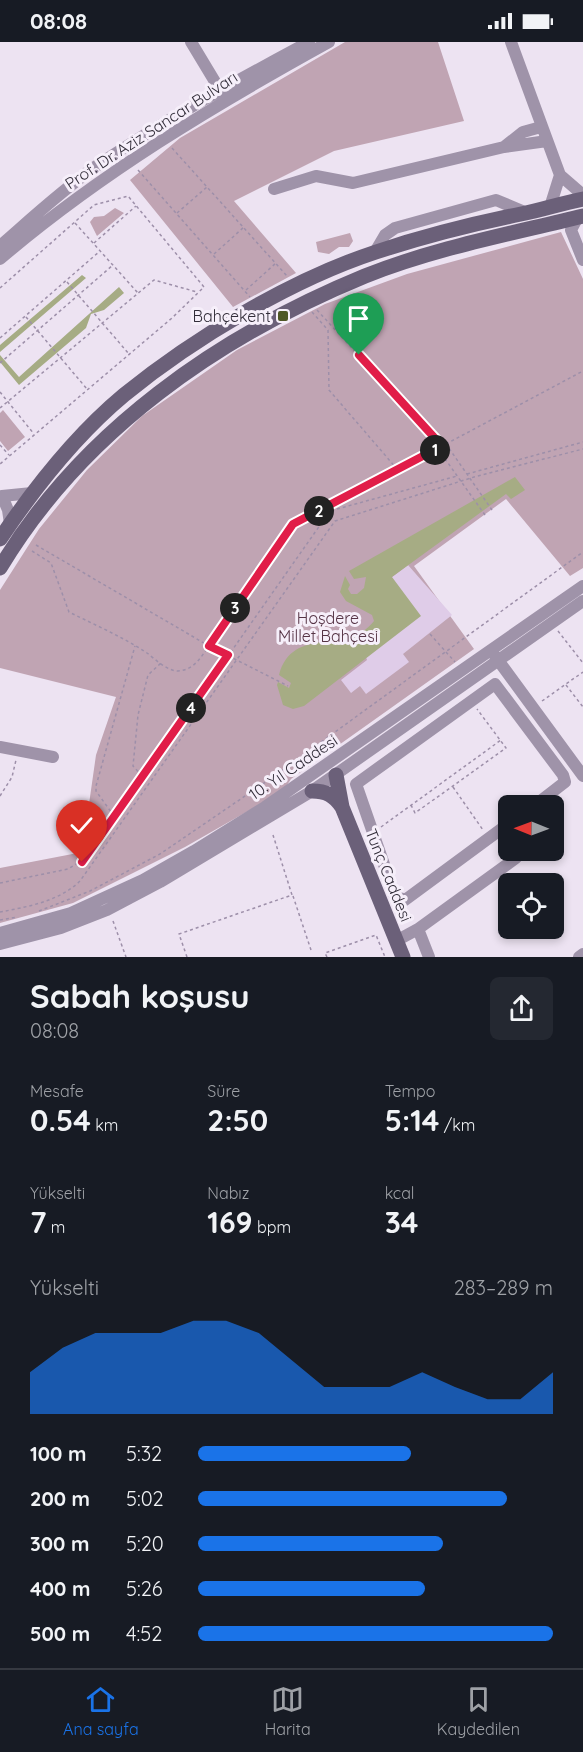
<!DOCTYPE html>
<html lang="tr">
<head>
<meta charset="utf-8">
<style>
  :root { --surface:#171b24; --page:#242831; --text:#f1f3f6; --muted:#9ea1a6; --line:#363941; --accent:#1a73e8 }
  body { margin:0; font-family:Quicksand,sans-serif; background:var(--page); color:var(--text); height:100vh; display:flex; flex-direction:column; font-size:22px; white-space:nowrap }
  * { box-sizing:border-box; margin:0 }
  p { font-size:20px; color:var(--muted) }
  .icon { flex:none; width:33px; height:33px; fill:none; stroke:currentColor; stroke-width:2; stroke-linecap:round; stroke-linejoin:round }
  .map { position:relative; height:915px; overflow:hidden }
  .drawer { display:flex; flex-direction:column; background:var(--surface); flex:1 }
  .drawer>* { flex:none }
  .needle { width:39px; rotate:271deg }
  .tools { position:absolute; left:498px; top:753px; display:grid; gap:12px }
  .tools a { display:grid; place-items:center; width:66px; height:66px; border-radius:9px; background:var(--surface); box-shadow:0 3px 9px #0003; font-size:30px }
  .pin { position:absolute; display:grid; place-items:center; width:51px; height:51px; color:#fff; margin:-62px -26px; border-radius:50% 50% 50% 0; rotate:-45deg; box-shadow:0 0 6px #0007 }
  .pin .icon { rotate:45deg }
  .km { position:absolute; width:30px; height:30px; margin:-15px; border-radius:50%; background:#222; color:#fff; font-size:16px; line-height:30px; text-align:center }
  .round { display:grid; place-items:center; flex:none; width:63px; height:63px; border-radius:9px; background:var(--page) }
  .overview { display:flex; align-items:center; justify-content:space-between; height:102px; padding:0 30px }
  h1 { font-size:33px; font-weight:700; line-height:45px }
  .metrics { display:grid; grid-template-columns:repeat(3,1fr); gap:9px; height:102px; padding:6px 30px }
  .metrics div { display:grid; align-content:center }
  .metrics b { font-size:30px; font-weight:700 }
  .metrics small { font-size:16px; font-weight:400 }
  .metrics p { font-size:16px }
  .chart { height:168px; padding:12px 30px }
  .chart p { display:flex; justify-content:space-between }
  .chart svg { width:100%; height:108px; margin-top:6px; fill:var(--accent); opacity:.7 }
  ul { padding:0 30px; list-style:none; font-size:20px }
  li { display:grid; grid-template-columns:96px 72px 1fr; align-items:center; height:45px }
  li i { height:15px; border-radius:8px; background:var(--accent) }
  .status { display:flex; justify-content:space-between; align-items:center; height:42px; padding:0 30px; background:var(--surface); direction:ltr }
  .status svg { height:16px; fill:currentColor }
  .dock { display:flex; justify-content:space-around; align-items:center; height:84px; border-top:2px solid var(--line); background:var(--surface); font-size:16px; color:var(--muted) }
  .dock a { display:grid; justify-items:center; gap:3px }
  .dock .selected { color:var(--accent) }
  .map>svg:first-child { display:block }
  .green { fill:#c0a4b3 }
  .plaza { fill:#dfcce8 }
  .water { fill:#a6ac84 }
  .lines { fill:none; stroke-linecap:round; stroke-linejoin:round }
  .path { stroke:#9d8fa9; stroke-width:1.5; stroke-dasharray:3 3; stroke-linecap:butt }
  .minor { stroke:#9f93a9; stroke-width:12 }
  .major { stroke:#6b6079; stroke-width:15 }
  .route-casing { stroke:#fff; stroke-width:12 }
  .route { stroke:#e11d48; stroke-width:8 }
  .poi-dot { fill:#4e5726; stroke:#f6effa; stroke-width:2 }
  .labels { text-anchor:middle; stroke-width:6; stroke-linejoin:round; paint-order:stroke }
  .street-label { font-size:16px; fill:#322d39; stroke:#f6effa }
  .poi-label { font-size:16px; fill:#322d39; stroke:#f6effa; text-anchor:end }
  .park-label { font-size:16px; fill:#553345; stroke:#f6effa }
</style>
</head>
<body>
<div class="status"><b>08:08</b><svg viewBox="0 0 49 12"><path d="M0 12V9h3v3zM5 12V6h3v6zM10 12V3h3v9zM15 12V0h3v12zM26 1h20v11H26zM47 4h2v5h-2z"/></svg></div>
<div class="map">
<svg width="583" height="915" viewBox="0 0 583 915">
  <rect width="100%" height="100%" fill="#ede3f2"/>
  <path class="green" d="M345 0H438L464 79 334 109 234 159 296 231 233 265 130 138 180 96Z
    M115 166 124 171 97 194 90 180 94 175 104 174Z
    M561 190 583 237V526L570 534 506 457 414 524 474 607 291 737 283 749 185 805 73 861 0 881V826L88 809V769L96 713 116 655 0 626V548L39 487 87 428 142 374 237 308 325 262 407 232Z
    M350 191 353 199 349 205H339L329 212 318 210 316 200Z
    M3 368 25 395 8 409 0 399V371Z"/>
  <path class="plaza" d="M408 523 452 573 403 612 409 620 366 652 360 644 351 651 341 638 367 618 366 615 392 535Z"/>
  <path class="water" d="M82 233 86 236 0 310V303Z
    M119 245 124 251 104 268 91 272 86 286 19 343 0 320V313L19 335Z
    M515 435 525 448 511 457 506 452 392 535 421 574 304 664 293 667 283 663 277 643 278 640 289 646 291 641 279 633C293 582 347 614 374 579L372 573 346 559 340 550 345 534 350 543 348 547 351 552H357L364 546 366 535 354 537 349 529Z"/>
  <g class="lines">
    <path class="path" d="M172 106 287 234
      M138 128 250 255
      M177 171 207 145
      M75 181 138 251
      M94 201 136 164
      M214 212 244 185
      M67 240 129 312
      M0 246 94 163 128 154 204 245 172 276 0 422
      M246 248 276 221
      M317 268 442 404
      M312 270 328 288 329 348 397 427
      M26 275 87 347
      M0 296 100 209
      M0 321 113 223
      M0 350 34 392
      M0 366 154 238 197 250
      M446 402 583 329
      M0 403 9 413
      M467 432 583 400
      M485 473 438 407 446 402 492 468
      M36 503 209 604 288 644
      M32 509 51 521 69 570C95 583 123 595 147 611 155 617 167 629 178 629 194 628 201 615 209 604L293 482 438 407
      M558 589 583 621
      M430 592 455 620
      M566 643 583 665
      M542 659 583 630
      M142 734 133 724 138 673 148 633 161 621
      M453 745 483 788
      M0 754 12 735 16 718
      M411 763 415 771 506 706 477 667
      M114 774 96 749V744L135 604
      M381 785 501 698
      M0 841 68 827 86 816 330 469 457 434
      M293 854 311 908
      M39 869 90 849 160 812 273 735 583 510
      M0 870C27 865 60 859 80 839L335 479 474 435 583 407
      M0 878 17 875
      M113 879 126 915
      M187 915 179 892 292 853 273 793
      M327 915 325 911 376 893 385 915"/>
    <path class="minor" d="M191 0 223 53
      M511 0 560 133 583 153
      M504 105 523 90 541 85
      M274 147 316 134 353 141 504 105 547 99
      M550 165 560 133
      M578 175 571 188 583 218
      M0 204C31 177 61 149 95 125 163 79 236 39 309 0
      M375 210 385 193 395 186 496 158 527 171
      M0 217C101 131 213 64 329 0
      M10 482 8 468 2 454 32 451
      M495 614 583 734
      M0 705 53 715
      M508 782 405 858 395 854 356 742 495 642 563 733 565 740 534 764
      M0 891 71 871 143 838 194 809 265 765 583 544
      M396 899 418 887
      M0 902 61 886 107 868 160 840 312 749 583 559
      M429 915 418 887 516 816
      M579 915 583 912"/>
    <path class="major" d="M0 497C35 445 76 393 124 353 194 296 291 238 376 210 424 194 472 182 521 172 542 168 562 161 583 157
      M0 526C82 389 219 294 365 234 435 206 510 192 583 174
      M336 733 342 765
      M312 749C326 749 334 753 342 765L403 915"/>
  </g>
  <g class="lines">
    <defs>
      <path id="route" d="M82 820 228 613 209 604 293 482 442 404 359 313"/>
    </defs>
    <use href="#route" class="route-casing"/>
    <use href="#route" class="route"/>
  </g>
  <rect class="poi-dot" x="277" y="268" width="12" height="12" rx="3"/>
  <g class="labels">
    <g class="street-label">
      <text transform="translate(151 88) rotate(-33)" y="6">Prof. Dr. Aziz Sancar Bulvarı</text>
      <text transform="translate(293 725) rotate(-34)" y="6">10. Yıl Caddesi</text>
      <text transform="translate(389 833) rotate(68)" y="6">Tunç Caddesi</text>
    </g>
    <g class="poi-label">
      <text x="271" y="280">Bahçekent</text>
    </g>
    <g class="park-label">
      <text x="328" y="582">Hoşdere<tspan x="328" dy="18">Millet Bahçesi</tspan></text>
    </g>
  </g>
</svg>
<div class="tools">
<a><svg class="needle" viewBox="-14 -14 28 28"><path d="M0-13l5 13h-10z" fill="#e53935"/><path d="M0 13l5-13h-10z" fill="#9ea1a6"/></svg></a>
<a><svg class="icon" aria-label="locate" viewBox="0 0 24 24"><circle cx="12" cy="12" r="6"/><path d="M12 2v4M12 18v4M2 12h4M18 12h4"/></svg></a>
</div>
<div class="pin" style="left:359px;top:313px;background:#1e9e55"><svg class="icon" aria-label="arrive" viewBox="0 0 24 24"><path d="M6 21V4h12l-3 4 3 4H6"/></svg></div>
<div class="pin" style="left:82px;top:820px;background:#d93025"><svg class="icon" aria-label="check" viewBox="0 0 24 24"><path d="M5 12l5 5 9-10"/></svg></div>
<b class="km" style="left:435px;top:408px">1</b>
<b class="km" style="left:319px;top:469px">2</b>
<b class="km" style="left:235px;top:566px">3</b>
<b class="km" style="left:191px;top:666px">4</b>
</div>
<section class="drawer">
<div class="overview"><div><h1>Sabah koşusu</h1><p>08:08</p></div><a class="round"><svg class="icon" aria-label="share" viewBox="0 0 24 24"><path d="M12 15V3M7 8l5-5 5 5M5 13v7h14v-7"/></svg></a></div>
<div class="metrics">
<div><p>Mesafe</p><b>0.54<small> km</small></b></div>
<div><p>Süre</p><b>2:50</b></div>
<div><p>Tempo</p><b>5:14<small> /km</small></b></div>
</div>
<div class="metrics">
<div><p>Yükselti</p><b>7<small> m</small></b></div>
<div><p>Nabız</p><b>169<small> bpm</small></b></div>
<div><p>kcal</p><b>34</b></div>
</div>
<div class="chart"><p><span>Yükselti</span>283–289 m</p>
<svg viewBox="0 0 160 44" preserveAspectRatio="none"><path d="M0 44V27L10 17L20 11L30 11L40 11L50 6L60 6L70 11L80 22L90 33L100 33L110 33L120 27L130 33L140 38L150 38L160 27V44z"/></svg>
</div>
<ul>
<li><b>100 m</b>5:32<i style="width:60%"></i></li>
<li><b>200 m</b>5:02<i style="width:87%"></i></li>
<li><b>300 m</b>5:20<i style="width:69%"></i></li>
<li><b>400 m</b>5:26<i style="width:64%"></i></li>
<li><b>500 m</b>4:52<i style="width:100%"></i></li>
</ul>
</section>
<nav class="dock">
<a class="selected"><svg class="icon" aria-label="home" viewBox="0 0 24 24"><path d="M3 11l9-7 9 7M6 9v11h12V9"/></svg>Ana sayfa</a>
<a><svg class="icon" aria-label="map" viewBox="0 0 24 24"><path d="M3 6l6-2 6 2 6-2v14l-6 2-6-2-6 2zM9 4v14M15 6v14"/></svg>Harita</a>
<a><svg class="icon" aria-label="saved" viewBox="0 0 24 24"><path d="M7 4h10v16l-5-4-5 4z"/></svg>Kaydedilen</a>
</nav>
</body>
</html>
